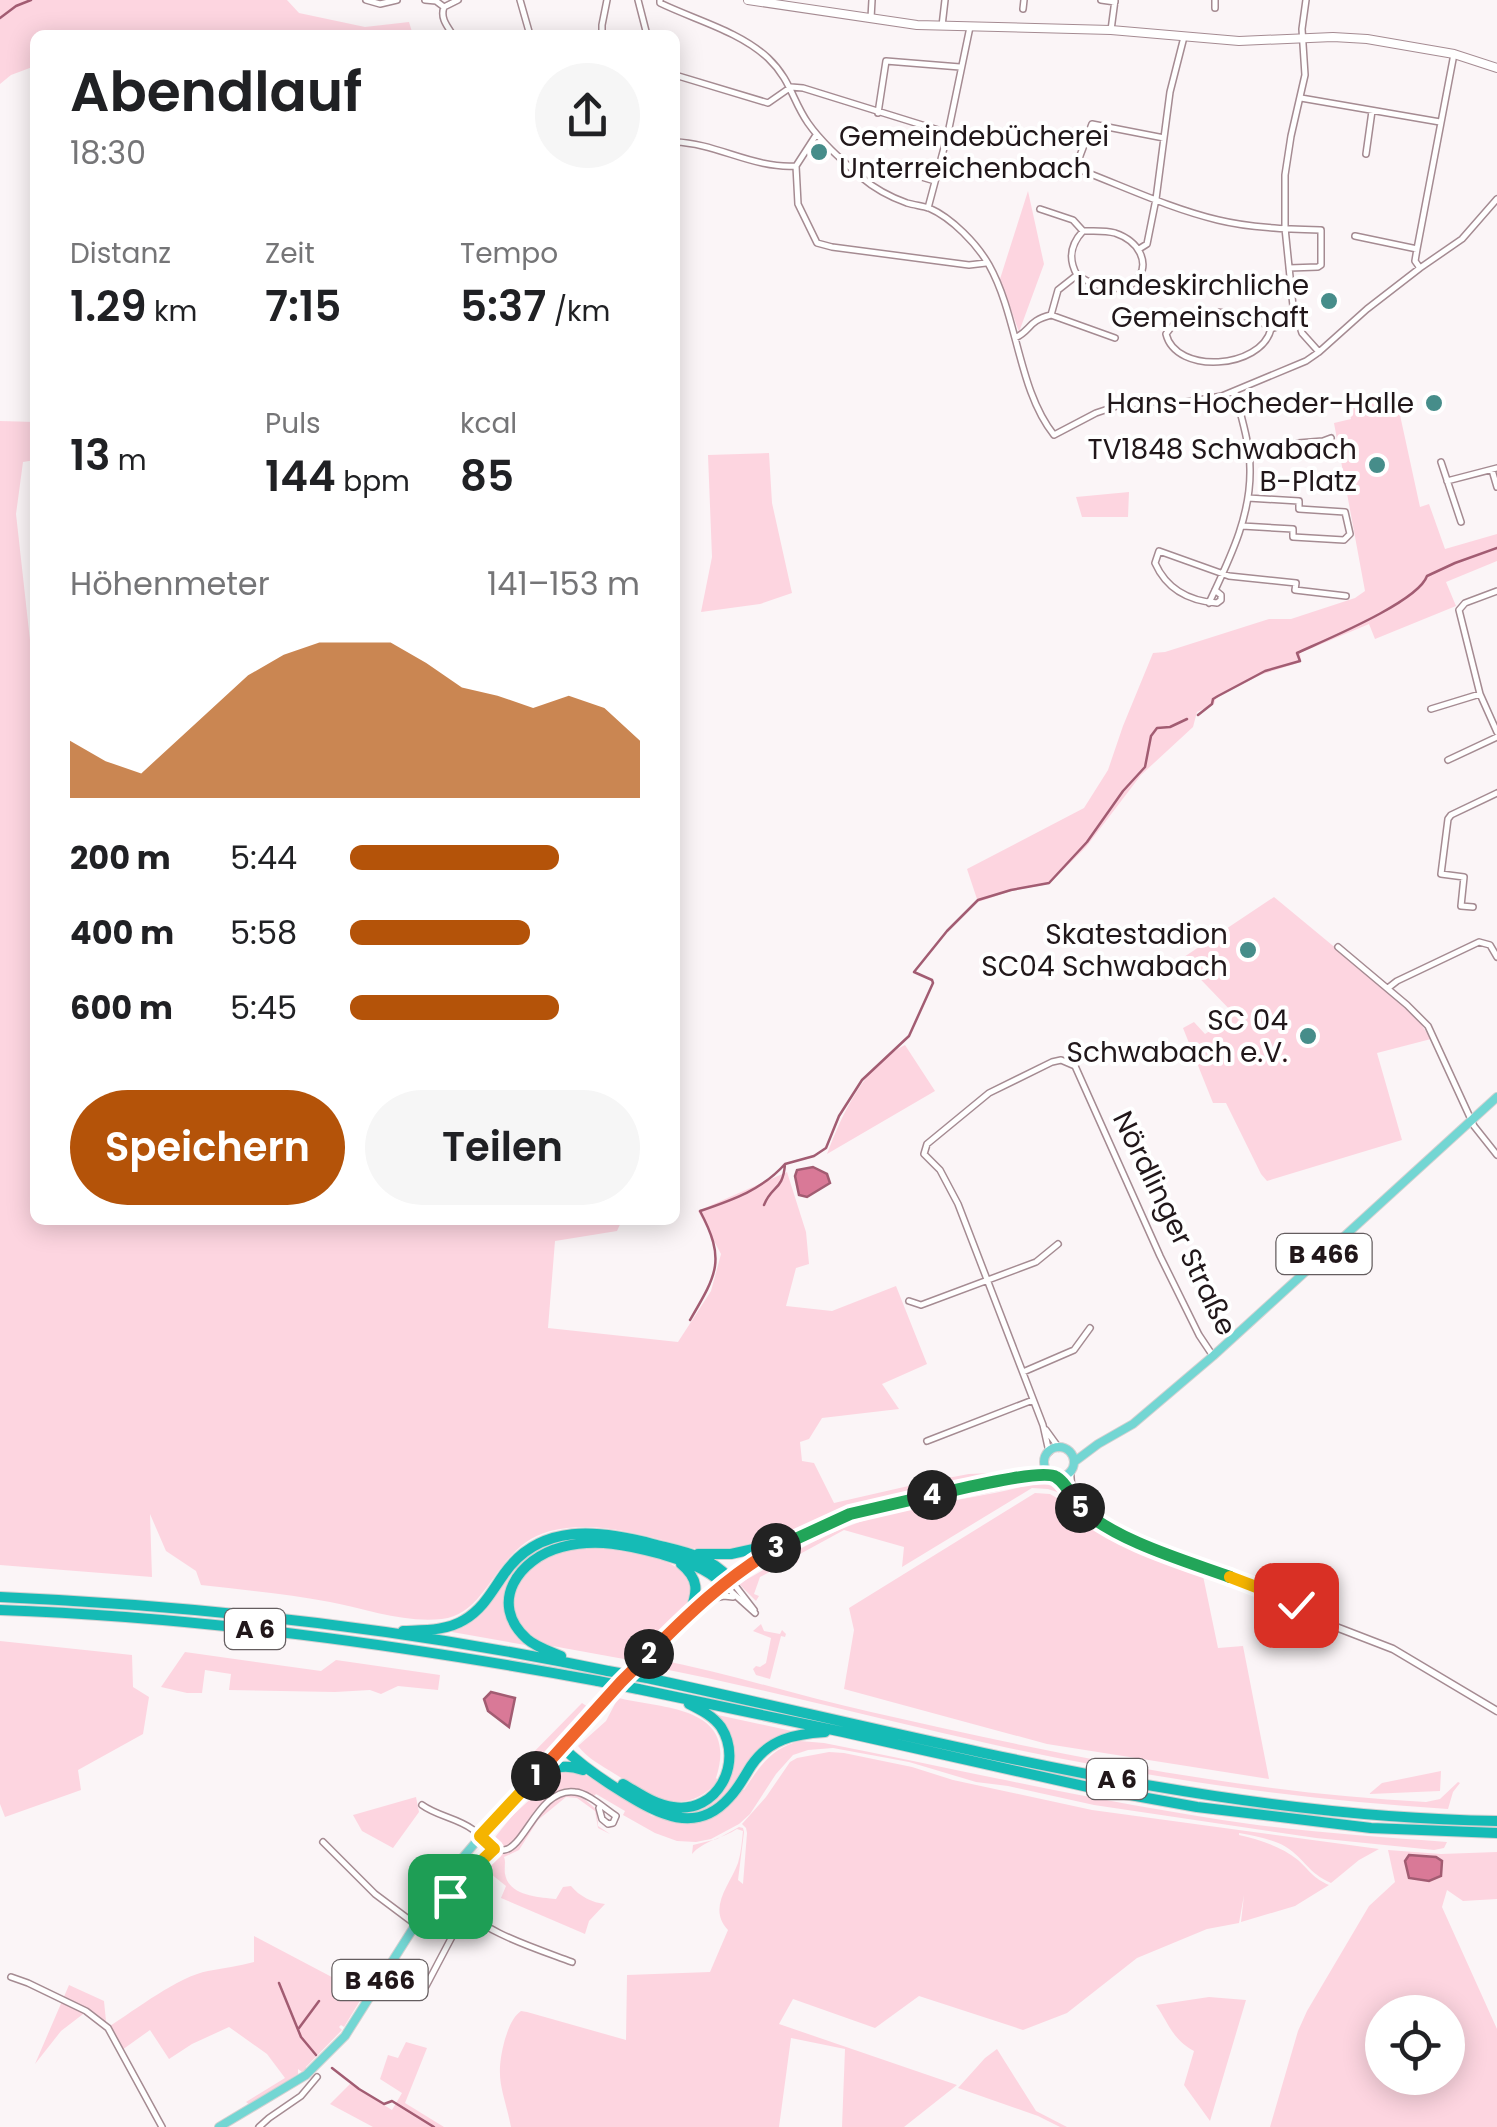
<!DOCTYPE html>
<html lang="de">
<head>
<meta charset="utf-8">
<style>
  :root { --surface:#fff; --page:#f6f6f6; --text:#202124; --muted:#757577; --accent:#b45309 }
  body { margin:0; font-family:Poppins,sans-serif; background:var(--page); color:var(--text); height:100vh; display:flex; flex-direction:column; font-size:38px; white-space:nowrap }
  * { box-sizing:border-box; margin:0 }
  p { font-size:32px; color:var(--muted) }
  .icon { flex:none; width:55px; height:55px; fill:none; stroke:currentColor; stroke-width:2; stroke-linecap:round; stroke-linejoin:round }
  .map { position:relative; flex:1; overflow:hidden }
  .details { position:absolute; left:30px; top:30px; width:650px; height:1195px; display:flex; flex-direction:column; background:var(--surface); border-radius:15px; box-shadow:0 5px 25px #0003 }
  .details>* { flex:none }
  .fabs { position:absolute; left:1365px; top:1995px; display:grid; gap:20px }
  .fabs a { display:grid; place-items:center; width:100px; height:100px; border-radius:50%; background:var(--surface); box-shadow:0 5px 25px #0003; font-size:50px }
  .pin { position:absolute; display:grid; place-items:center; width:85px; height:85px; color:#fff; margin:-42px; border-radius:20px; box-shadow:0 5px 15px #0006 }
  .km { position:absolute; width:50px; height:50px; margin:-25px; border-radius:50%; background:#222; color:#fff; font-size:28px; line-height:50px; text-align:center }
  .round { display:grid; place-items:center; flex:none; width:105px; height:105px; border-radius:52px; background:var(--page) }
  .head { display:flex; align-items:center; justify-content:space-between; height:170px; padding:0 40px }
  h1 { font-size:55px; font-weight:600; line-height:75px }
  .stats { display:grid; grid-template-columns:repeat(3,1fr); gap:15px; height:170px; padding:10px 40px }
  .stats div { display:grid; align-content:center }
  .stats b { font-size:42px; font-weight:600 }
  .stats small { font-size:28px; font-weight:400 }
  .stats p { font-size:28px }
  .chart { height:280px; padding:20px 40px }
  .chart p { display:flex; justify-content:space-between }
  .chart svg { width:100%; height:180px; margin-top:10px; fill:var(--accent); opacity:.7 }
  .cta { display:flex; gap:20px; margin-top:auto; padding:20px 40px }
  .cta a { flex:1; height:115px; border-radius:60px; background:var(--accent); color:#fff; font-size:40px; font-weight:600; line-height:115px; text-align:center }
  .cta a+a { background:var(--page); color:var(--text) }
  ul { padding:0 40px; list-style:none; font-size:32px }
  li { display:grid; grid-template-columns:160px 120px 1fr; align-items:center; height:75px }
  li i { height:25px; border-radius:12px; background:var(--accent) }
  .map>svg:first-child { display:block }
  .green { fill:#fdd5e0; fill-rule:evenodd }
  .water { fill:#d97997; stroke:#a25c72; stroke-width:2.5 }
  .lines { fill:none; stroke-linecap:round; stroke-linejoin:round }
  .stream { stroke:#a25c72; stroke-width:2.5 }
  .minor-casing { stroke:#a58b92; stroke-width:8 }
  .tertiary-casing { stroke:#a58b92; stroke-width:9 }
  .secondary-casing { stroke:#a58b92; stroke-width:10 }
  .primary-casing { stroke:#d3d1d1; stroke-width:10 }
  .motorway-casing { stroke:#d3d1d1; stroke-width:12 }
  .minor { stroke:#fff; stroke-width:5 }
  .tertiary { stroke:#fff; stroke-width:6 }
  .secondary { stroke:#fff; stroke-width:8 }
  .primary { stroke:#73d6d3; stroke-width:8 }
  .motorway { stroke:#15bbb6; stroke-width:10 }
  .motorway-bridge-casing { stroke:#d3d1d1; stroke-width:12; stroke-linecap:butt }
  .motorway-bridge { stroke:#15bbb6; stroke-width:10 }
  .split-1-casing { stroke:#fff; stroke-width:20 }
  .split-2-casing { stroke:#fff; stroke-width:20 }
  .split-3-casing { stroke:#fff; stroke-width:20 }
  .split-4-casing { stroke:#fff; stroke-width:20 }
  .split-5-casing { stroke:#fff; stroke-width:20 }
  .split-6-casing { stroke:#fff; stroke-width:20 }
  .split-7-casing { stroke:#fff; stroke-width:20 }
  .split-1 { stroke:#f5b400; stroke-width:12 }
  .split-2 { stroke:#f0652b; stroke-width:12 }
  .split-3 { stroke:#f0652b; stroke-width:12 }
  .split-4 { stroke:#22a559; stroke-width:12 }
  .split-5 { stroke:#22a559; stroke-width:12 }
  .split-6 { stroke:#22a559; stroke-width:12 }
  .split-7 { stroke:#f5b400; stroke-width:12 }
  .poi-dot { fill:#468d8a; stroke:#fff; stroke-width:4 }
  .labels { text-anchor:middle; stroke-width:8; stroke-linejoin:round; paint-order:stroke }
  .shield { fill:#fff; stroke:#645d5f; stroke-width:2.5 }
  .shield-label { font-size:25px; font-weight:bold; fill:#21171a }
  .poi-label { font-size:28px; fill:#21171a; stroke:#fff; text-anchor:end }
  .street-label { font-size:28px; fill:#21171a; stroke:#fff }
</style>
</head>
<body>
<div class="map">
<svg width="1497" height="2127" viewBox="0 0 1497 2127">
  <rect width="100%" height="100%" fill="#fbf5f7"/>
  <path class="green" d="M0 0H287L299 13 365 27 409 22 413 35H35V66L11 75 0 84Z
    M1028 191 1044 264 1019 332 1000 279Z
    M1395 392 1420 507 1429 504 1445 549 1497 534V561L1446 582 1456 606 1375 639 1369 624 1300 653 1301 662 1260 675 1216 698 1214 704 1197 712 1193 727 1141 775 1086 847 1049 884 1011 891 978 902 967 869 1084 808 1108 770 1123 726 1153 653 1165 652 1269 619H1291L1355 598 1365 591 1334 423 1351 419 1347 400Z
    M0 421 35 422V460L23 462 16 514 32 658H35V1220H622L617 1231 555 1241 548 1328 678 1342 711 1291 721 1254 698 1211 787 1172 806 1232 809 1264 796 1268 786 1306 832 1311 896 1286 927 1364 882 1384 899 1409 822 1418 809 1439 800 1442 802 1461 814 1463 834 1503 926 1482 969 1474 991 1473C968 1492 904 1497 874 1503 822 1514 775 1549 722 1551 704 1552 687 1547 670 1542 630 1532 591 1521 550 1531 494 1546 490 1614 442 1619 404 1623 366 1609 330 1602 288 1594 244 1590 201 1585L196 1571 166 1551 150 1514 152 1577 0 1565Z
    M769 453 772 503 792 593 760 604 701 612 712 557 708 455Z
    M1129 492 1128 517H1082L1076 497Z
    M1274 897 1413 1012 1431 1039 1377 1053 1402 1140 1267 1181 1261 1174 1226 1103H1213L1183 1028 1194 1022 1205 1034 1235 1015 1181 959Z
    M905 1045 935 1091 827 1154C842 1114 865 1064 905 1045Z
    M1027 1480 1032 1481C983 1499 929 1501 879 1514 830 1527 787 1552 743 1576L800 1541 855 1518 881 1510Z
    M1036 1483 1049 1484 1066 1492 1063 1494 1048 1489 1032 1488 902 1567 904 1547 844 1530 800 1554 797 1563 794 1559 760 1577 754 1594 759 1596 756 1601 740 1585V1583C775 1564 811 1540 849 1526 909 1503 975 1501 1036 1483Z
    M1035 1493 1050 1494 1125 1538 1202 1571 1218 1648 1243 1646 1269 1779 1047 1744 844 1689 854 1630 849 1608Z
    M561 1536 641 1545C601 1544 542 1531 516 1569 510 1577 505 1588 506 1598 508 1613 523 1632 531 1646L452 1632 477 1616 521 1556Z
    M587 1545C614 1548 698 1556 692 1595 690 1609 646 1649 635 1661L547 1645C528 1636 503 1613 513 1588 516 1582 535 1562 541 1558 551 1550 573 1548 587 1545Z
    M761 1624 764 1631 780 1634 782 1630 786 1634 785 1637 781 1636 770 1679 756 1675 753 1669 756 1666 760 1667 766 1663 771 1638 753 1631Z
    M0 1641 132 1655 133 1687 149 1697 143 1734 78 1770 81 1790 5 1817 0 1804Z
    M185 1652 321 1671 336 1660 440 1675 438 1690 398 1686 381 1694 370 1690 335 1692 229 1690 231 1674 205 1670 202 1693H187L161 1687Z
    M656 1659C728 1673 799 1696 871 1712 1054 1754 1238 1792 1426 1802L1440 1799 1458 1782 1460 1783 1453 1792 1448 1809C1298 1800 1151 1778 1004 1747 886 1721 768 1689 648 1666Z
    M618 1698C667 1709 739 1707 716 1778L719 1781C682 1819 653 1798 615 1774 601 1765 588 1759 578 1746L606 1721Z
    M582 1703 588 1707 528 1776 519 1767Z
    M713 1714 792 1731C782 1735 772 1738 764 1745 746 1760 740 1785 721 1800 709 1810 693 1815 677 1814 652 1812 587 1771 570 1752 600 1770 633 1802 671 1809 725 1818 752 1749 713 1714Z
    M800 1741 824 1743C966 1771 1107 1804 1250 1824 1316 1833 1381 1837 1447 1842L1444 1848 1434 1850 1316 1838 1094 1805 1008 1786 976 1782 909 1762 833 1748 808 1750 793 1755 776 1774 750 1814 739 1824 711 1839 696 1842 677 1841 655 1833 623 1815 625 1811 596 1794 593 1797C586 1794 577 1788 569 1788 546 1789 523 1828 511 1845L500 1847 492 1841 512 1816 560 1772 574 1770 592 1778 652 1816 679 1822 720 1813 742 1789 744 1790C760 1766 771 1748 800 1741Z
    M829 1752 844 1753 912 1767 953 1780 1092 1810 1379 1849 1359 1860 1331 1883C1308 1873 1305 1859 1286 1847 1272 1839 1255 1836 1239 1833V1835C1260 1840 1281 1846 1298 1860 1310 1871 1313 1878 1329 1885L1295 1906 1241 1922 1244 1895 1239 1923 1207 1929 1137 1958 1067 2013 1023 2030 919 1996 875 2028 793 1999 779 2024 957 2085 904 2127H842L845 2049 791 2038 779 2127H511C503 2088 494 2080 505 2039 509 2027 512 2018 521 2011L527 2012 626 2040 627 1975 710 1972 728 1930C707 1908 730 1885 738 1863 741 1853 742 1841 743 1831L737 1829C723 1838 703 1841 692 1854L693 1845 717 1839 739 1827 743 1828 744 1832 738 1880 743 1884 747 1833 746 1828 742 1824 766 1797 790 1762 797 1758Z
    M1441 1771 1440 1791 1369 1794 1382 1783Z
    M574 1793 582 1797 597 1810 598 1826 610 1834 598 1828 595 1811 577 1798 566 1797 538 1820 519 1850 504 1857C506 1862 504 1868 505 1874 509 1896 538 1897 556 1899L563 1887 571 1886C579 1896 593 1903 605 1904L589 1921 585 1934 501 1898 506 1886 481 1866 496 1854 516 1847C530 1826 546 1797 574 1793Z
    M416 1797 419 1812 393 1848 362 1831 353 1815Z
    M1388 1850 1441 1854 1497 1852V1899L1463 1901 1447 1890 1442 1907 1497 2029V2127H1270L1298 2031 1307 2011 1369 1906 1395 1882ZM1382 2012H1448V2078H1382Z
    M254 1936 364 1994 344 2027 341 2025 339 2027 342 2030 306 2067V2069L302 2072 298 2069V2074L250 2105 246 2102 285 2078 267 2054 229 2027 192 2044 169 2059 150 2030 122 2050 110 2026C135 2010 179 1976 208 1971 223 1968 239 1966 254 1962Z
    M69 1985 104 2001 106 2021 105 2023 87 2011 61 2031 35 2064Z
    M1209 1997 1246 2000 1210 2121 1184 2085 1194 2051C1173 2040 1169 2024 1156 2005Z
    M406 2042 427 2048 405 2103 444 2127H373L330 2104 350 2084 392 2110 402 2093 380 2079 388 2055 398 2058Z
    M997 2049 1036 2111 1067 2127H1060L1038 2116 958 2088 985 2058Z"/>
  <path class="water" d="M813 1167 827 1174 830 1183 807 1197 799 1195 795 1176 797 1170Z
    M491 1692 515 1698 509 1727 488 1711 484 1699Z
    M1409 1855 1436 1857 1442 1861 1441 1876 1429 1881 1409 1878 1405 1861Z"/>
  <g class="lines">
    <path class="stream" d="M0 18 16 6 31 0
      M1198 715 1212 704 1213 699 1218 696 1265 671 1300 661 1297 653C1325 640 1418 602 1427 576L1455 563 1497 548
      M764 1205C772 1185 783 1191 785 1164L814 1156 826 1148 839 1116 862 1080 909 1036 933 983 932 980 914 972 947 931 978 900 1011 890 1049 883 1087 842 1123 791 1145 767 1151 736 1157 728 1170 727 1187 719
      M690 1320C717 1274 726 1260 700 1211 732 1200 762 1190 785 1164
      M279 1983 301 2037 316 2055
      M299 2028 319 2001
      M332 2068 359 2089 384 2104 392 2101 434 2127"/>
    <defs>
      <path id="minor" d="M366 0 380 4 397 0
        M425 0 436 1 444 7
        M520 0 530 35
        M638 0 647 35
        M660 0V3C695 20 739 31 768 58 791 80 792 100 808 123 822 143 843 161 861 177 875 189 890 197 907 203 914 205 922 206 929 208 952 218 977 244 989 265 1018 317 1018 390 1054 435L1096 413 1120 405 1147 402H1186L1222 396 1306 361 1319 352 1367 309 1420 268 1462 239 1497 199
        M1101 0 1115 2
        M1306 0 1302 29 1305 75 1291 136 1285 175V228L1293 306 1302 333 1319 352
        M444 7C440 18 447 26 453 35
        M444 7 458 0
        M1215 8V0
        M1023 9 1024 0
        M871 18 872 0
        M942 26 945 0
        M1111 30 1115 0
        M602 35V25L607 0
        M675 75 768 103 791 87 803 88 948 133
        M1301 98 1440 122
        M878 113 886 61 960 67
        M1164 138 1092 124 1078 161V167L1083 171C1127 188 1172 209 1218 220 1251 228 1287 229 1321 230V265L1318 267 1289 268
        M675 142C716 143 754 169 796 166L816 135
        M1366 154 1372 111
        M796 166 798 204 817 243 832 247 969 265 986 263
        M888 167 935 181
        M928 208 948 133 970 27
        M1040 209 1073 220 1083 231
        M1355 236 1417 249
        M1139 249 1147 244 1156 199 1170 92 1184 37
        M1420 268 1415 261 1417 249 1454 54
        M1051 315 1058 290 1077 275C1068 259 1070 245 1083 231 1094 231 1105 230 1115 233 1167 251 1141 316 1077 275
        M1271 329C1254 314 1205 306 1184 317 1176 321 1171 327 1166 334 1176 375 1261 369 1271 329L1297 320
        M1015 338C1032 330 1027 321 1051 315L1115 338
        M1248 447 1323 441 1331 438
        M1441 462 1461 522
        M1492 470 1497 487
        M1447 481 1497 468
        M1242 526 1293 529V537L1344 540 1350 534 1345 512 1299 509V501L1248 498
        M1215 590 1221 595V600L1217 603C1189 601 1167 590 1155 563L1159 551 1229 576 1296 583 1295 590 1346 596
        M1497 591 1465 603 1459 610 1480 694 1497 732
        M1209 603C1229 560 1251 517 1250 469 1250 443 1241 417 1235 392
        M1431 709 1480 694
        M1448 760 1497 737
        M1473 907 1461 906 1464 877 1441 874 1448 819 1451 815 1497 793
        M1338 947 1407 1005 1428 1026 1474 1126 1497 1155
        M1388 988 1397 981 1479 942 1490 945 1497 957
        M909 1301 921 1305 1036 1262 1058 1244
        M1023 1372 1074 1350 1090 1328
        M1046 1430 1059 1448
        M927 1441 1033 1400
        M1049 1452 1043 1425 958 1204 940 1170 924 1154 927 1144 989 1093 1052 1062 1061 1060 1075 1066 1160 1256 1199 1335 1213 1356
        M730 1579 754 1610
        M725 1586 755 1613
        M710 1599 724 1596 733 1597
        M422 1805C437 1816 457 1818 472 1829 482 1836 490 1851 504 1850 525 1848 539 1787 575 1792 588 1793 604 1808 616 1816L613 1823 608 1824 602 1819 599 1808 600 1806
        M323 1842 375 1894 415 1924
        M494 1849 455 1887 451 1892 452 1899C481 1932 532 1947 572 1962
        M11 1977 28 1983 86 2011 108 2028 162 2127
        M426 1986 465 1912
        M259 2127 269 2118 301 2096 317 2077"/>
      <path id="tertiary" d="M1070 1472 1072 1496
        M1056 1477 1081 1510 1141 1544 1279 1596 1336 1627 1393 1649 1497 1711"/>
      <path id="secondary" d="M748 0 917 25 1111 30 1239 41 1333 37 1367 39 1454 54 1497 68"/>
      <path id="primary" d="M1044 1462a15 15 0 1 1 30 0a15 15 0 1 1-30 0Z
        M1074 1462 1098 1444 1133 1424 1213 1356 1497 1097
        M219 2127 306 2075 345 2036 433 1897 453 1869 503 1810 534 1780 621 1682 690 1612 729 1578 785 1542 850 1514 898 1501 1021 1476 1051 1474"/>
      <path id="motorway" d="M698 1554H731L785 1542
        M681 1564C699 1579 698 1591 690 1612
        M0 1597C204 1606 408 1629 608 1671
        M0 1610C201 1617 401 1645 598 1681
        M403 1631C423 1630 446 1631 464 1620 483 1609 492 1591 504 1574 540 1522 600 1530 653 1544 680 1551 709 1555 729 1578
        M561 1656C549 1651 536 1647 527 1639 487 1603 519 1558 562 1547 596 1538 628 1545 661 1554 684 1561 705 1567 723 1584
        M647 1678C928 1738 1208 1817 1497 1821
        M638 1689 843 1732 1097 1789 1197 1807 1371 1828 1497 1833
        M562 1747C581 1765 601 1779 624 1793 658 1814 696 1835 729 1798 738 1789 744 1777 751 1766 769 1739 794 1734 825 1732
        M534 1780C551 1768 562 1763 583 1770
        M623 1784C639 1793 655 1805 673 1807 717 1814 744 1763 721 1727 713 1716 701 1710 689 1704"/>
    </defs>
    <use href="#minor" class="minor-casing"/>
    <use href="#tertiary" class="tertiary-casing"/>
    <use href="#secondary" class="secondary-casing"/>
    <use href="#primary" class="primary-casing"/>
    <use href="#motorway" class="motorway-casing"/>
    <use href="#minor" class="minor"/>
    <use href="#tertiary" class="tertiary"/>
    <use href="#secondary" class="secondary"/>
    <use href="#primary" class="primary"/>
    <use href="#motorway" class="motorway"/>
    <defs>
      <path id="motorway-bridge" d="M608 1671 647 1678
        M598 1681 638 1689"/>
    </defs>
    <use href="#motorway-bridge" class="motorway-bridge-casing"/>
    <use href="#motorway-bridge" class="motorway-bridge"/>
  </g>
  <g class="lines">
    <defs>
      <path id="split-1" d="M450 1896 454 1887 494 1849 480 1836 536 1776"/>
      <path id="split-2" d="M536 1776 621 1682 649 1654"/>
      <path id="split-3" d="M649 1654C688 1614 727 1577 776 1548"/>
      <path id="split-4" d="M776 1548 850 1514 932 1495"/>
      <path id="split-5" d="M932 1495C953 1491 1042 1468 1056 1477 1066 1483 1073 1498 1080 1508"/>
      <path id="split-6" d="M1080 1508C1117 1541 1183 1560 1230 1577"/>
      <path id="split-7" d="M1230 1577 1280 1596 1296 1605"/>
    </defs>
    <use href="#split-1" class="split-1-casing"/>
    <use href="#split-2" class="split-2-casing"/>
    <use href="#split-3" class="split-3-casing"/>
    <use href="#split-4" class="split-4-casing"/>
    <use href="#split-5" class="split-5-casing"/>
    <use href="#split-6" class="split-6-casing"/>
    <use href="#split-7" class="split-7-casing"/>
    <use href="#split-1" class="split-1"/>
    <use href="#split-2" class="split-2"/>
    <use href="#split-3" class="split-3"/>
    <use href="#split-4" class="split-4"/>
    <use href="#split-5" class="split-5"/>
    <use href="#split-6" class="split-6"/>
    <use href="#split-7" class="split-7"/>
  </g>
  <g class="poi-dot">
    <circle cx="819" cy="152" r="10"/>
    <circle cx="1329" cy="301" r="10"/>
    <circle cx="1434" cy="403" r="10"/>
    <circle cx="1377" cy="465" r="10"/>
    <circle cx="1248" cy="950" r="10"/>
    <circle cx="1308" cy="1036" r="10"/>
  </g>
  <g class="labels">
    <g class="shield">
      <rect x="1276.5" y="1234" width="95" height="40" rx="8"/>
      <rect x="225" y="1609" width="60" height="40" rx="8"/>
      <rect x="1087" y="1759" width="60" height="40" rx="8"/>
      <rect x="332.5" y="1960" width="95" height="40" rx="8"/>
    </g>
    <g class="shield-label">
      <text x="1324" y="1263">B 466</text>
      <text x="255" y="1638">A 6</text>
      <text x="1117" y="1788">A 6</text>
      <text x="380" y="1989">B 466</text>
    </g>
    <g class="poi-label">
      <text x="839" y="146" text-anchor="start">Gemeindebücherei<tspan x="839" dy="32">Unterreichenbach</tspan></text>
      <text x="1309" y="295">Landeskirchliche<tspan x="1309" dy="32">Gemeinschaft</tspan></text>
      <text x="1414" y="413">Hans-Hocheder-Halle</text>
      <text x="1357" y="459">TV1848 Schwabach<tspan x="1357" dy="32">B-Platz</tspan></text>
      <text x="1228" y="944">Skatestadion<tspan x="1228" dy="32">SC04 Schwabach</tspan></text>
      <text x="1288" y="1030">SC 04<tspan x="1288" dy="32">Schwabach e.V.</tspan></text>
    </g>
    <g class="street-label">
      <text transform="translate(1175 1223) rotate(64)" y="10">Nördlinger Straße</text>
    </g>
  </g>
</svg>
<div class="fabs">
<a><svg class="icon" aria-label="locate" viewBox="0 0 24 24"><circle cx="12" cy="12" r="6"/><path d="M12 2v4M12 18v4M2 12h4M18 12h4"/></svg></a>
</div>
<div class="pin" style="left:450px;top:1896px;background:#1e9e55"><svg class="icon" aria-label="arrive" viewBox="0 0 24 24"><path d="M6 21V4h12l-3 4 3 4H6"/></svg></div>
<div class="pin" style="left:1296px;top:1605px;background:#d93025"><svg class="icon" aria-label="check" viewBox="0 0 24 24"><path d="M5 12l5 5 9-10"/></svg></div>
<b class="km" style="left:536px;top:1776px">1</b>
<b class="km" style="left:649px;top:1654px">2</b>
<b class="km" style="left:776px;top:1548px">3</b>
<b class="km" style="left:932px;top:1495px">4</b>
<b class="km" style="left:1080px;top:1508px">5</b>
<section class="details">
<div class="head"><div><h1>Abendlauf</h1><p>18:30</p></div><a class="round"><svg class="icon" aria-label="share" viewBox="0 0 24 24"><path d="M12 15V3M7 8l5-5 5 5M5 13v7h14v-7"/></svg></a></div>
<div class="stats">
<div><p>Distanz</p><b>1.29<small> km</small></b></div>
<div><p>Zeit</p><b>7:15</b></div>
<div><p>Tempo</p><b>5:37<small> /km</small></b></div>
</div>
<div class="stats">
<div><b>13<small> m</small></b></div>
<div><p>Puls</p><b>144<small> bpm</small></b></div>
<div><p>kcal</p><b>85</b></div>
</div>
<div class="chart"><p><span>Höhenmeter</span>141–153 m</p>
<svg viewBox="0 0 160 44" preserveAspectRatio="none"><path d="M0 44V30L10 35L20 38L30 30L40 22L50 14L60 9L70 6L80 6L90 6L100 11L110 17L120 19L130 22L140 19L150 22L160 30V44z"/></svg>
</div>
<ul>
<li><b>200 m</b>5:44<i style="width:72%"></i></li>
<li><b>400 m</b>5:58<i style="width:62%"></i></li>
<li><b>600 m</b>5:45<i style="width:72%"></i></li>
</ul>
<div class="cta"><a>Speichern</a><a>Teilen</a></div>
</section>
</div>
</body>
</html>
